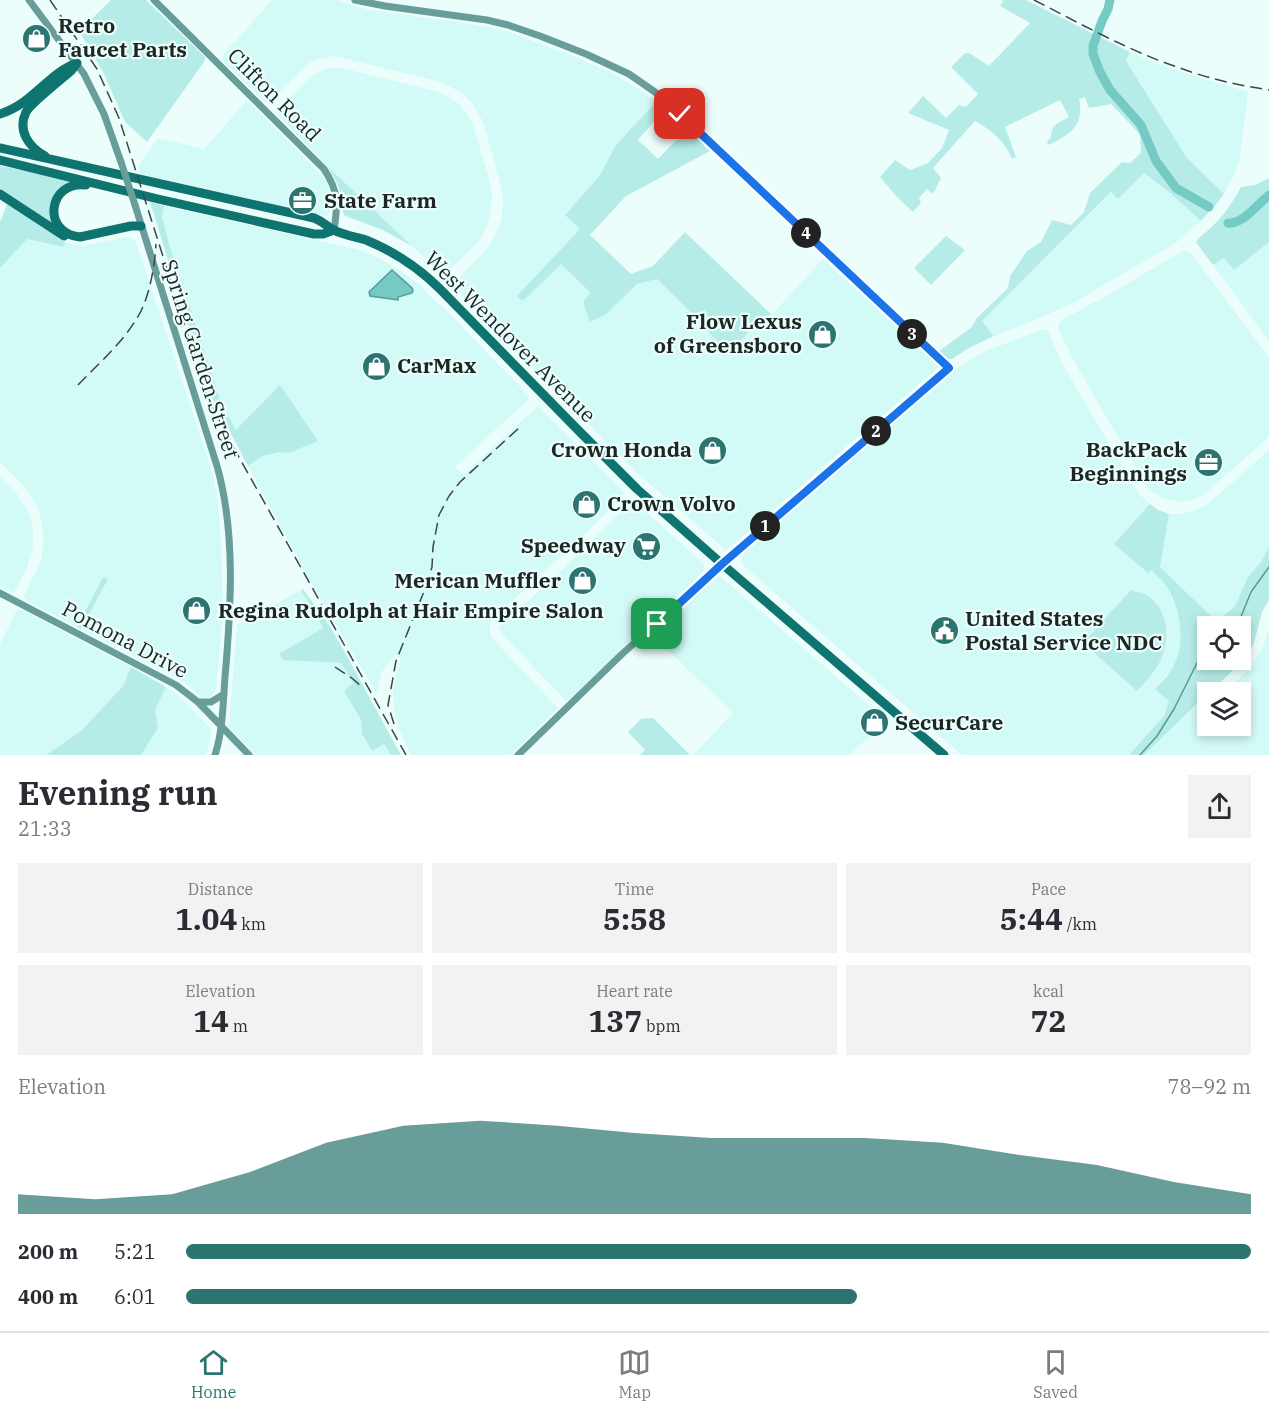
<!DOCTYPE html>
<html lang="en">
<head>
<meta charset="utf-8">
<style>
  :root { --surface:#fff; --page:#f2f2f3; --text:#2b2b33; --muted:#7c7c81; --line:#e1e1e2; --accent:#2b7470 }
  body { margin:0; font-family:"IBM Plex Serif",serif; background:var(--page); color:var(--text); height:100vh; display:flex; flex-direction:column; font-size:22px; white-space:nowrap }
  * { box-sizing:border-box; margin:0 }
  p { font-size:20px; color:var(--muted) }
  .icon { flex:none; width:33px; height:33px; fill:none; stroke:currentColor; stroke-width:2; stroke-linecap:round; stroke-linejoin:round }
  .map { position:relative; height:755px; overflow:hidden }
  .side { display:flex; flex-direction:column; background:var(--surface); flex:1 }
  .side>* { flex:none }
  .buttons { position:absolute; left:1197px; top:616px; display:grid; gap:12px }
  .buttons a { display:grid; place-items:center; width:54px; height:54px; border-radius:0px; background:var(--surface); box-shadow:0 3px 9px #0003; font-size:30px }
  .pin { position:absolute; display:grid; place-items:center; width:51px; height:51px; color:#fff; margin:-26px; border-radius:12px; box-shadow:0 3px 9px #0006 }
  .km { position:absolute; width:30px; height:30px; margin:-15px; border-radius:50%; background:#222; color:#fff; font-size:16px; line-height:30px; text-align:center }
  .round { display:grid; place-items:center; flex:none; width:63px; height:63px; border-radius:0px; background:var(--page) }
  .headline { display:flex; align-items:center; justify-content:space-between; height:102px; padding:0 18px }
  h1 { font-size:33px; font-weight:700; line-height:45px }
  .figures { display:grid; grid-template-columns:repeat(3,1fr); gap:9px; height:102px; padding:6px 18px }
  .figures div { display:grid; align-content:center; border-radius:0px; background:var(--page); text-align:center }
  .figures b { font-size:30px; font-weight:700 }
  .figures small { font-size:16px; font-weight:400 }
  .figures p { font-size:16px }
  .chart { height:168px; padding:12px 18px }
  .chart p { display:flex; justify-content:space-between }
  .chart svg { width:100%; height:108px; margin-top:6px; fill:var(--accent); opacity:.7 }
  ul { padding:0 18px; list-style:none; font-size:20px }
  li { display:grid; grid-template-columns:96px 72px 1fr; align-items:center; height:45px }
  li i { height:15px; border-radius:8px; background:var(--accent) }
  .tabs { display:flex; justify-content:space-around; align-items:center; height:84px; border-top:2px solid var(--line); background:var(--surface); font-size:16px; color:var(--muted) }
  .tabs a { display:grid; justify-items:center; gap:3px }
  .tabs .on { color:var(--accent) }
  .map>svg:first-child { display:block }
  .built { fill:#d2faf7 }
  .green { fill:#b6ece7; fill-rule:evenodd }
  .water { fill:#75cac4; stroke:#5a9994; stroke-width:1.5 }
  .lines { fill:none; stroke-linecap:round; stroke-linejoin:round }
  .stream { stroke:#5a9994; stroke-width:1.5 }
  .river { stroke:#75cac4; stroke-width:9 }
  .secondary { stroke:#689d99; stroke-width:7 }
  .highway { stroke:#0f746f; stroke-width:9 }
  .rail { stroke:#3b4746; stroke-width:1.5; stroke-dasharray:12 6; stroke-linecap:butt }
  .secondary-bridge { stroke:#689d99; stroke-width:7 }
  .route-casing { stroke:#fff; stroke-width:12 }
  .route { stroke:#1a73e8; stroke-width:8 }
  .labels { text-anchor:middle; stroke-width:4.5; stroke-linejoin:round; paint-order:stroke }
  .poi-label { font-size:21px; font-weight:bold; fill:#1b2625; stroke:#ecfefc; text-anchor:start }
  .street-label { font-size:21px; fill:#1b2625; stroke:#ecfefc }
</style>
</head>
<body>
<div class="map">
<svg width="1269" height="755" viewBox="0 0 1269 755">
  <rect width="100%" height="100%" fill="#ecfefc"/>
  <path class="built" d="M272 0H337L354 6 370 10 472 24 505 31 576 57 612 73 639 89 656 102 615 146 602 174 565 214 580 229 518 296 523 301 561 263 592 293 583 302 590 322 605 315 637 284 657 279 729 353 759 321 763 324 823 259 939 367 729 548 725 549 638 474 536 371 458 290 456 286V281L482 254 491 243 498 229 502 216 503 200 501 186 486 132 481 118 472 103 462 93 441 82 334 56 319 59 311 62 301 71 269 102H265L222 60V56Z
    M1130 52 1158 64 1200 78 1248 92 1240 159 1235 173 1224 194 1187 158 1126 61Z
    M333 68H342L439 92 449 97 459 104 466 112 472 122 489 179 492 195 491 209 489 219 484 232 478 242 448 271 441 272 412 246 327 166 278 115V109L311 76 325 69Z
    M247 100 324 178 328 185 331 200V208L328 215 325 216 140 174 138 166 158 138 204 149Z
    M1144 173 1168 191 1201 221 1174 244 1073 303 1026 324 994 336 981 322 1112 192 1119 198Z
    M164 206 356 249 375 256 398 269 423 287 425 291 439 305 443 307 529 396 528 400 455 467 463 475 538 406 624 492 622 497 574 545 493 618 490 624V632L492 638 557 707V709L511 755H411L399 729 394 709 393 691 396 675 401 658 395 655 381 673 377 694 310 581 248 466 262 456 281 452 289 453 318 441 236 430 222 405 169 244 162 217Z
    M126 237 133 239 136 242 212 472 217 495 221 543 223 610 216 688 213 695 209 698H205L201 697 191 687 177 678 81 629 107 579 103 577 77 627 27 601 24 596 41 561 43 547V532L41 519 37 507 30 494 25 487 0 462V268L27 239 62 247 66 243 82 246Z
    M1269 242V341L1213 265 1224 257 1234 270Z
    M1183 251 1190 252 1269 358V437L1202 496 1189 501 1178 502 1162 498 1150 490 1146 485 1072 358 1058 327 1060 321 1115 291Z
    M1043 329 1048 330 1062 363 1134 487 1139 494 1150 504 1114 544 1148 572 1151 570 1167 586 1178 613 1181 628 1179 650 1173 668 1155 688 1169 701 1164 716 1130 755H962L745 567 741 561 744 553 761 537 951 372 970 360 986 351Z
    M1269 450V547L1261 562 1248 577 1235 607 1217 622 1160 567 1169 514H1181L1194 511 1209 503Z
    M0 477 17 494 26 508 32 523 33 535V546L27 568 15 591 13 593 0 587Z
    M635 502 704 564V571L568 701H566L500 632 499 627 560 572 630 503Z
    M719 576 721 577 887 721 849 755H693L733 713 652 635Z
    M301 590 323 628 279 654 283 660 341 663 353 683 344 691 361 721 362 734 372 751 384 744 391 755H256L230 728 229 726 237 625Z
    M19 610H22L131 667 123 686 81 731 46 755H0V644L16 612Z
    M1269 628V755H1144L1197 704 1204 711 1207 708 1208 726H1240V693H1224L1253 665 1264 644Z
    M166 687 179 696 211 729V735L206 755H141L158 728 155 710Z"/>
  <path class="green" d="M111 0H146L205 57 204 62 147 142 125 122 104 74 79 31Z
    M1003 0H1026L1130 52 1126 61 1187 158 1224 194 1218 202 1201 221 1168 191 1144 173 1118 199 1111 192 982 321 994 336 969 348 952 359H948L939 351 972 327 977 318 1008 288 1010 276 1027 251 1041 242 1052 220 1071 225 1084 212 1090 193 1122 162 1130 163 1141 153 1140 135 1135 129 1111 104 1089 108 1085 97 1079 99C1085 126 1069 135 1048 145L1047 142 1051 137C1051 124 1059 123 1069 117L1060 100 1005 127 1016 157 1012 159C1005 141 991 130 975 121L933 168 941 178 933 194 927 189 919 198 921 203 913 212 897 197 880 177 895 160 910 170 928 163 942 148 949 130 908 113 923 96 946 118 959 105 966 107 978 94 951 67 965 53H969L989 66 1030 23 1000 6Z
    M656 102 665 109 638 140 658 159 687 129 710 151 626 196 590 235 631 274 653 266 685 232 771 314 762 324 758 321 729 354 692 314 657 279 637 284 605 315 590 322 583 302 591 293 561 264 523 301 517 296 580 229 565 215 601 174 615 146Z
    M0 166 77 181 58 191 57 227 0 191Z
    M327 166 412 246 383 230 345 216C341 210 342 204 341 197 339 185 334 176 327 166Z
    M1269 178V242L1234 270 1224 258 1213 265 1198 245 1196 242 1198 239C1219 222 1228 210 1241 187L1255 185Z
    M150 202 164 206 162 217 169 244 222 405 236 430 280 385 318 441 289 453 281 452 262 456 248 466 209 392Z
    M7 204 66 243 63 247 27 239 0 268V221L2 218Z
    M946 236 965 250 931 285 914 268Z
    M1150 504 1158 510 1169 514 1160 567 1217 622 1235 606 1248 577 1261 562 1269 547V600L1262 612 1254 643 1245 659 1209 693H1208L1207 694 1144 755H1132L1130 754 1164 716 1169 701 1155 689C1161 682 1169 675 1173 667 1186 643 1181 610 1167 587 1163 581 1156 575 1151 570L1148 573 1114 544ZM1208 627H1240V660H1208Z
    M103 577 108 579 81 629 77 627Z
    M303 589 329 625 342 647 401 755H391L384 744 372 751 362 734 361 720 344 691 353 683 341 663 283 660 279 654 323 628 301 590Z
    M1131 590C1135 591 1140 592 1144 594 1170 606 1171 644 1158 665 1153 674 1144 683 1137 691L1083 643Z
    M131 667 166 687 155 710 158 728 141 755H46L81 731 123 686Z
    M653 718 690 755H640L645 750 628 732 641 719Z"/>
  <path class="water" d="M392 270 412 288 413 290 412 293 398 297V300L370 296 369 292Z"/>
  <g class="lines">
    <path class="stream" d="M1229 627 1240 619 1251 592 1269 567
      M1140 755 1157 736 1174 709 1208 641"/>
    <path class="river" d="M1110 0 1108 9 1102 21 1093 46V54L1100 72 1110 90 1141 125 1156 161 1176 188 1209 207
      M1228 223C1242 225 1258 204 1269 195"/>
    <path class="secondary" d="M29 0 84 74 104 114 121 162
      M154 0 324 169C339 192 338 204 334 230
      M355 0 385 6 487 20 508 25 540 36 586 54 629 74 655 92 680 114 949 368 722 564 621 655 518 755
      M135 205 217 466C236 533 231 608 225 677 223 703 223 730 215 755
      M0 593 176 685 198 702 249 755
      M198 702H211L224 694"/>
    <path class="highway" d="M0 114C33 104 48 73 77 63
      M0 148 314 218C324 222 326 226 334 230 343 235 356 237 366 240 395 252 418 267 440 289L578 430 637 489 722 564 944 755
      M45 156C29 147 17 131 26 112 31 103 62 79 71 71L77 63
      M0 160 158 199 314 234H323L334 230
      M86 185C48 180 41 233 80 237L131 226H141
      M0 194 64 236"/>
    <path class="rail" d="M50 0 97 69 119 118 207 395 226 434 406 755
      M1034 0C1081 24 1129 51 1180 68 1209 79 1238 85 1269 90
      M78 385C100 362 126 340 141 311 150 293 155 264 156 244
      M335 667 353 679 363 688
      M394 724 388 705 396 661 423 594 432 567 433 547 439 515 449 496 460 482 520 427"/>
    <path class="secondary-bridge" d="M121 162 135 205"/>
  </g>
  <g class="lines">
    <defs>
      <path id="route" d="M657 624 722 564 949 368 680 114"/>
    </defs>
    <use href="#route" class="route-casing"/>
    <use href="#route" class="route"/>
  </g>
  <defs>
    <symbol id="shop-disc" viewBox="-11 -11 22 22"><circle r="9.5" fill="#2b7470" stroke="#ecfefc"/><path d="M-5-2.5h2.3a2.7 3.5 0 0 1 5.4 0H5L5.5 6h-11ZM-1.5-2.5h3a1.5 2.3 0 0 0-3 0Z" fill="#fff"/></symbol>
    <symbol id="office-disc" viewBox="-11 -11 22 22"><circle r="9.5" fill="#2b7470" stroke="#ecfefc"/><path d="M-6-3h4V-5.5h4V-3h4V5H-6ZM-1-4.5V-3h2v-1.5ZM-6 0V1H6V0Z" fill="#fff"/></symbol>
    <symbol id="supermarket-disc" viewBox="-11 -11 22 22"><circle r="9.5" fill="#2b7470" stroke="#ecfefc"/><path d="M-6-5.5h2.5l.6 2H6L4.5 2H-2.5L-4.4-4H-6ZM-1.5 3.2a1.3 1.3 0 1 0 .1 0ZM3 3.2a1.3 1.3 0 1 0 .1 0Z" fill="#fff"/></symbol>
    <symbol id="civic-disc" viewBox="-11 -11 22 22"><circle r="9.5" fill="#2b7470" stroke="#ecfefc"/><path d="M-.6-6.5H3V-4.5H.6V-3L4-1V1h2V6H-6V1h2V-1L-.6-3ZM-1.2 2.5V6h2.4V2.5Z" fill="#fff"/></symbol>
  </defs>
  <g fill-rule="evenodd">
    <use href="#shop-disc" x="20" y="22" width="33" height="33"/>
    <use href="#office-disc" x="286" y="184" width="33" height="33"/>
    <use href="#shop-disc" x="806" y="318" width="33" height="33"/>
    <use href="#shop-disc" x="360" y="350" width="33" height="33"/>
    <use href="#shop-disc" x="696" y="434" width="33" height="33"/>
    <use href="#office-disc" x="1192" y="446" width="33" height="33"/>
    <use href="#shop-disc" x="570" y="488" width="33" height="33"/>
    <use href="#supermarket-disc" x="630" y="530" width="33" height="33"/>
    <use href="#shop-disc" x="566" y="564" width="33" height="33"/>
    <use href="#shop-disc" x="180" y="594" width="33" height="33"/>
    <use href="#civic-disc" x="928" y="614" width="33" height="33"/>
    <use href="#shop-disc" x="858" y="706" width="33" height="33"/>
  </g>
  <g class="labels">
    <g class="poi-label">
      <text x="58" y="33">Retro<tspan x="58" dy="24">Faucet Parts</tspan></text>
      <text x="324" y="208">State Farm</text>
      <text x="802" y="329" text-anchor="end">Flow Lexus<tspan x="802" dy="24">of Greensboro</tspan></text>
      <text x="397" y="373">CarMax</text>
      <text x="692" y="457" text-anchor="end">Crown Honda</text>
      <text x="1187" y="457" text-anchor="end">BackPack<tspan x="1187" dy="24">Beginnings</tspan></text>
      <text x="607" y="511">Crown Volvo</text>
      <text x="626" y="553" text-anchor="end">Speedway</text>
      <text x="561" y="588" text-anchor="end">Merican Muffler</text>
      <text x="218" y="618">Regina Rudolph at Hair Empire Salon</text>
      <text x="965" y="626">United States<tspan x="965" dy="24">Postal Service NDC</tspan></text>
      <text x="895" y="730">SecurCare</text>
    </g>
    <g class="street-label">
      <text transform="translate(274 95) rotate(45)" y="7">Clifton Road</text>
      <text transform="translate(510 337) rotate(45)" y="7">West Wendover Avenue</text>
      <text transform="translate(200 359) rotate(72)" y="7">Spring Garden Street</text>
      <text transform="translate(125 640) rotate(28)" y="7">Pomona Drive</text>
    </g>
  </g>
</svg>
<div class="buttons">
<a><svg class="icon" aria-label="locate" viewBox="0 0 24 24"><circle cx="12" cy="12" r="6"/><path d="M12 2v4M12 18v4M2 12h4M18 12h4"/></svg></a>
<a><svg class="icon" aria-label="layers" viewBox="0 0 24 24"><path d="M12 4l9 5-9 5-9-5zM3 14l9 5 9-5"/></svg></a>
</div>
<div class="pin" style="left:657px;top:624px;background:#1e9e55"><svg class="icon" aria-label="arrive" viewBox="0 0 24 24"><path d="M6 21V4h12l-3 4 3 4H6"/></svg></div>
<div class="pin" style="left:680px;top:114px;background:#d93025"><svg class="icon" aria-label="check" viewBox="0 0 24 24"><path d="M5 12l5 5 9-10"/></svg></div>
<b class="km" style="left:765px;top:526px">1</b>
<b class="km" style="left:876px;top:431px">2</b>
<b class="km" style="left:912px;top:334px">3</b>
<b class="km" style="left:806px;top:233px">4</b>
</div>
<section class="side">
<div class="headline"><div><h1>Evening run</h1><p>21:33</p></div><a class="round"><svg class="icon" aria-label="share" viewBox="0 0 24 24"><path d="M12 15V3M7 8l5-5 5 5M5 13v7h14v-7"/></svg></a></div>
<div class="figures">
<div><p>Distance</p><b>1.04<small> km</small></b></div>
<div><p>Time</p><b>5:58</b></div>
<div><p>Pace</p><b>5:44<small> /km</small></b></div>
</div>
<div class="figures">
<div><p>Elevation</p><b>14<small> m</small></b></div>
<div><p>Heart rate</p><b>137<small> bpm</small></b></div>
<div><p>kcal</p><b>72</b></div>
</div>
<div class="chart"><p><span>Elevation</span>78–92 m</p>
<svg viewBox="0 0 160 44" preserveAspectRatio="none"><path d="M0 44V36L10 38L20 36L30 27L40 15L50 8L60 6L70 8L80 11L90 13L100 13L110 13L120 15L130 20L140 24L150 31L160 36V44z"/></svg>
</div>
<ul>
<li><b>200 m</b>5:21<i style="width:100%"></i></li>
<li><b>400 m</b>6:01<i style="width:63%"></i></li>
</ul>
</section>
<nav class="tabs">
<a class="on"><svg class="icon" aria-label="home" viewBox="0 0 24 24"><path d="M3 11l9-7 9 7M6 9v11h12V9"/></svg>Home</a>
<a><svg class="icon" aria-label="map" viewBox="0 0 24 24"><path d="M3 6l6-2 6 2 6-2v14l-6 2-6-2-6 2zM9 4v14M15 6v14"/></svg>Map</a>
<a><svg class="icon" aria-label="saved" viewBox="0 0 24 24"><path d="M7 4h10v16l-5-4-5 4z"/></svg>Saved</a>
</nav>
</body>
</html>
